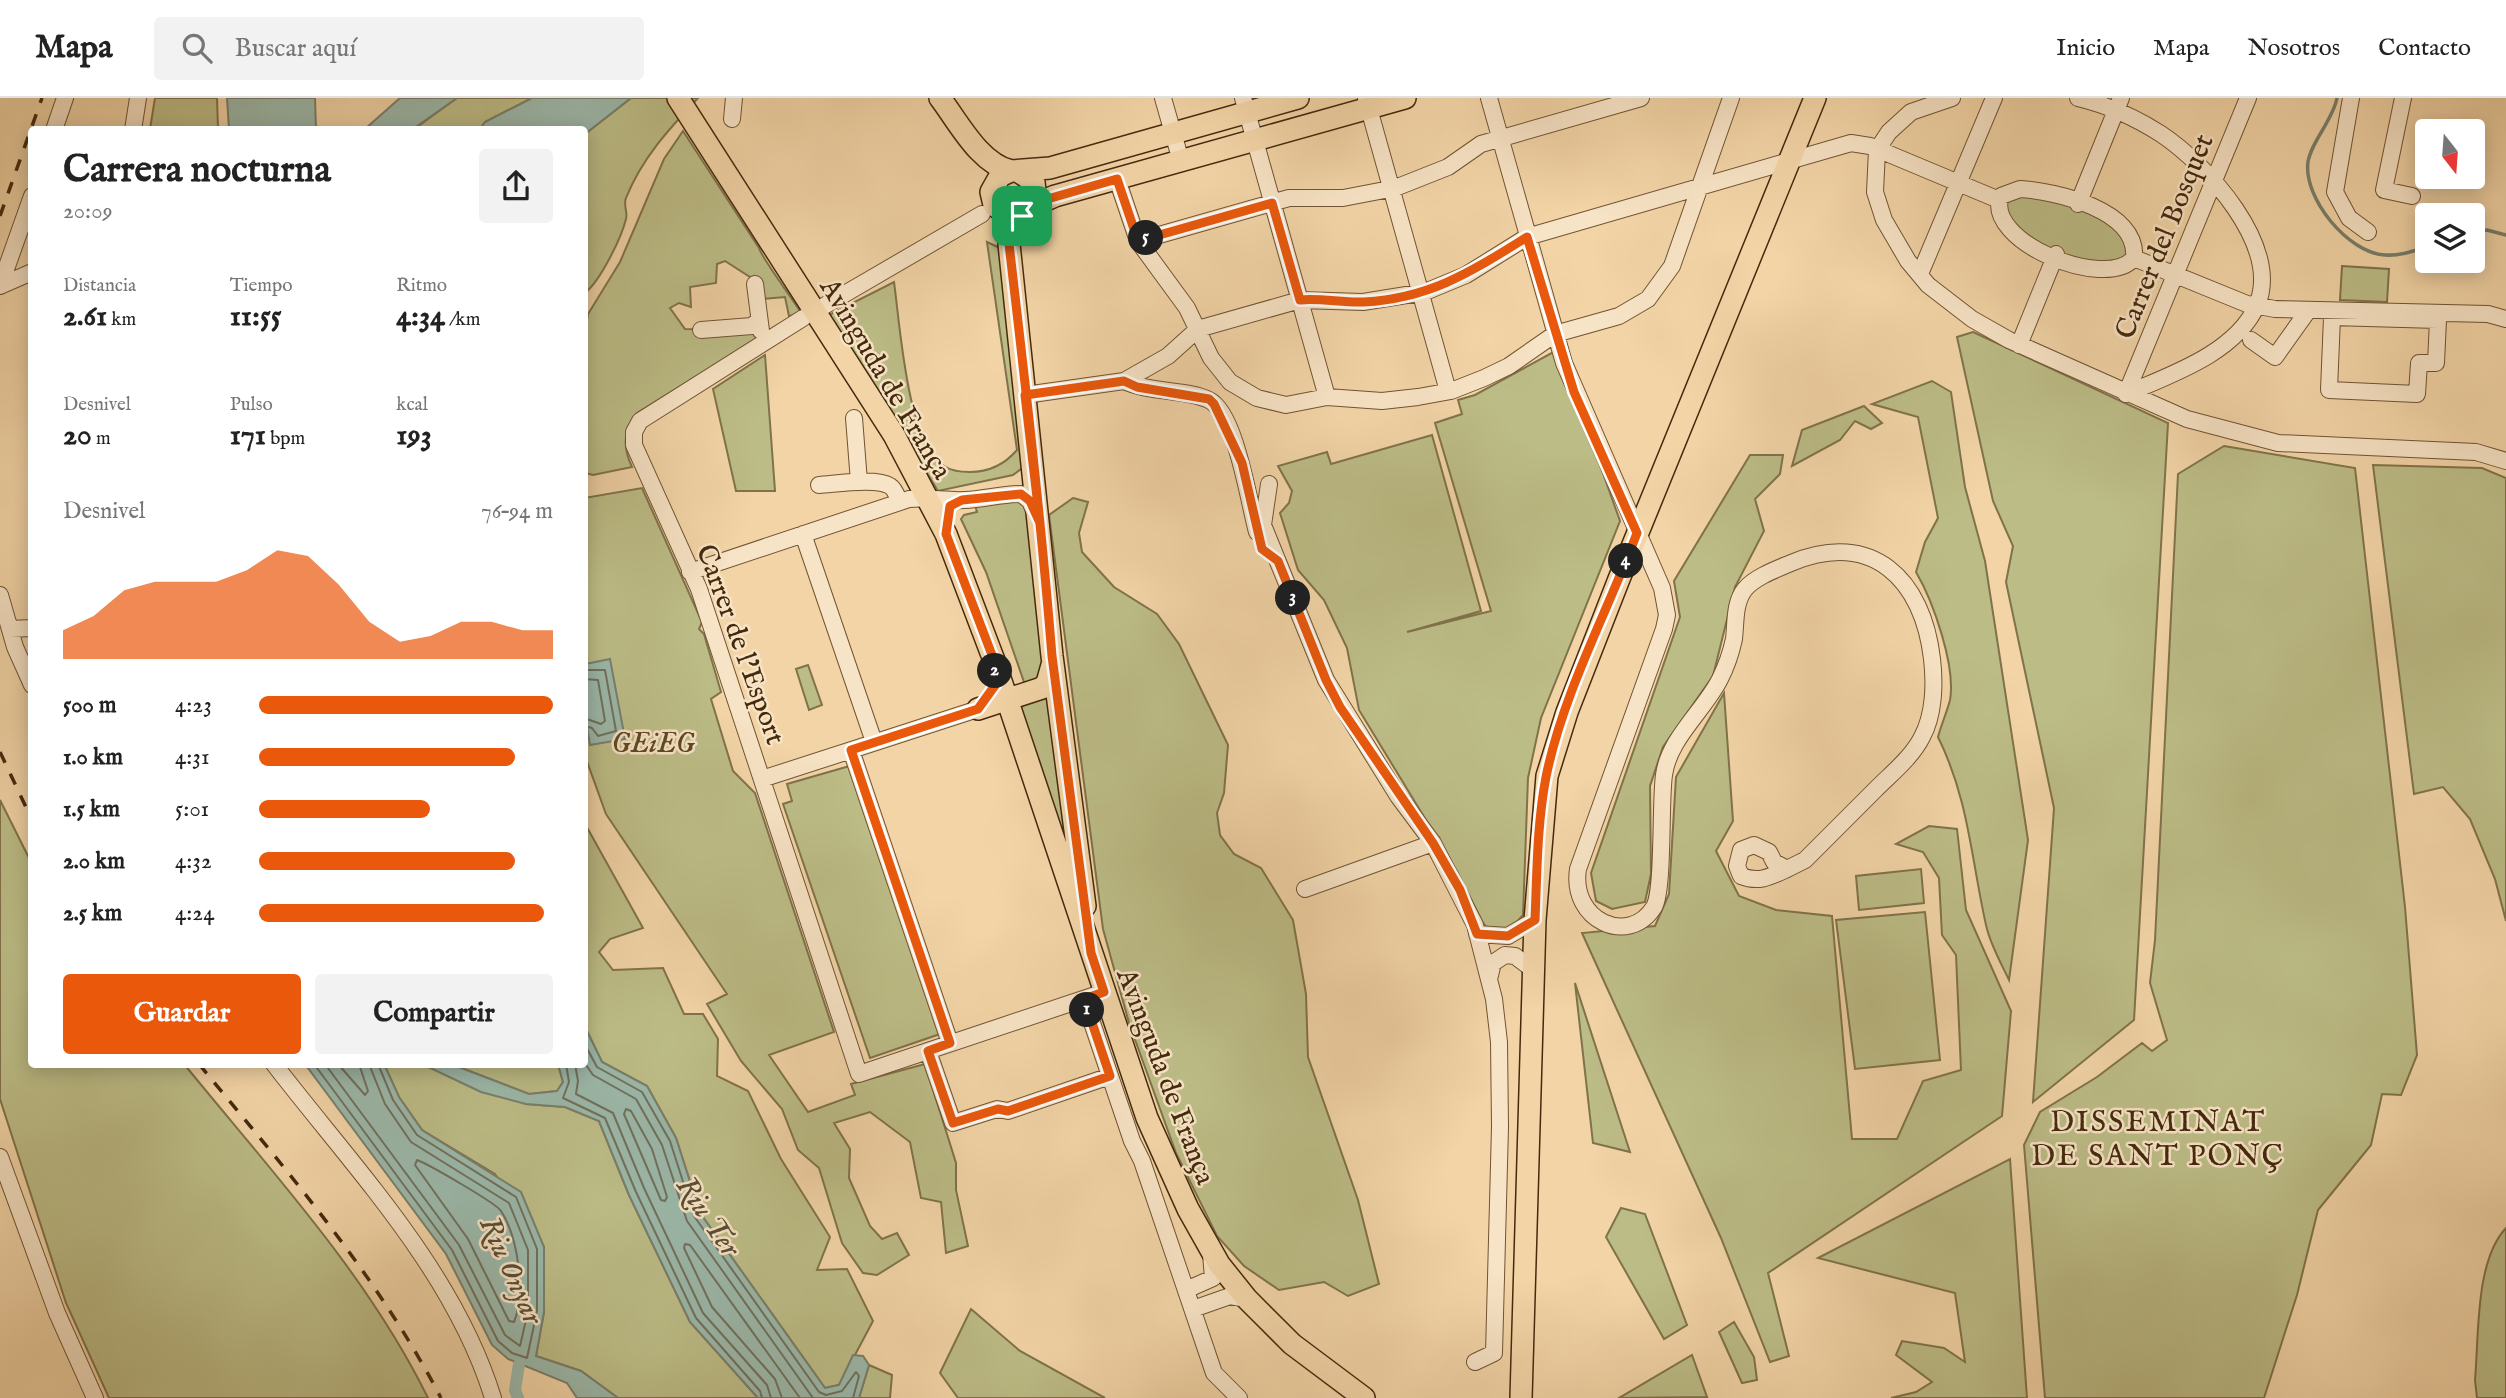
<!DOCTYPE html>
<html lang="es">
<head>
<meta charset="utf-8">
<style>
  :root { --surface:#fff; --page:#f2f2f2; --text:#222; --muted:#767676; --line:#e0e0e0; --accent:#ea580c }
  body { margin:0; font-family:"IM FELL English",serif; background:var(--page); color:var(--text); height:100vh; display:flex; flex-direction:column; font-size:26px; white-space:nowrap }
  * { box-sizing:border-box; margin:0 }
  p { font-size:23px; color:var(--muted) }
  .icon { flex:none; width:38px; height:38px; fill:none; stroke:currentColor; stroke-width:2; stroke-linecap:round; stroke-linejoin:round }
  .map { position:relative; flex:1; overflow:hidden }
  .drawer { position:absolute; left:28px; top:28px; width:560px; height:942px; display:flex; flex-direction:column; background:var(--surface); border-radius:7px; box-shadow:0 4px 18px #0003 }
  .drawer>* { flex:none }
  .needle { width:46px; rotate:163deg }
  .fabs { position:absolute; left:2415px; top:21px; display:grid; gap:14px }
  .fabs a { display:grid; place-items:center; width:70px; height:70px; border-radius:7px; background:var(--surface); box-shadow:0 4px 18px #0003; font-size:35px }
  .pin { position:absolute; display:grid; place-items:center; width:60px; height:60px; color:#fff; margin:-30px; border-radius:14px; box-shadow:0 4px 10px #0006 }
  .km { position:absolute; width:35px; height:35px; margin:-18px; border-radius:50%; background:#222; color:#fff; font-size:19px; line-height:35px; text-align:center }
  .round { display:grid; place-items:center; flex:none; width:74px; height:74px; border-radius:7px; background:var(--page) }
  .overview { display:flex; align-items:center; justify-content:space-between; height:119px; padding:0 35px }
  h1 { font-size:38px; font-weight:800; line-height:52px }
  .metrics { display:grid; grid-template-columns:repeat(3,1fr); gap:10px; height:119px; padding:7px 35px }
  .metrics div { display:grid; align-content:center }
  .metrics b { font-size:30px; font-weight:800 }
  .metrics small { font-size:19px; font-weight:400 }
  .metrics p { font-size:19px }
  .chart { height:196px; padding:14px 35px }
  .chart p { display:flex; justify-content:space-between }
  .chart svg { width:100%; height:126px; margin-top:7px; fill:var(--accent); opacity:.7 }
  .primary-button { display:flex; gap:14px; margin-top:auto; padding:14px 35px }
  .primary-button a { flex:1; height:80px; border-radius:7px; background:var(--accent); color:#fff; font-size:28px; font-weight:800; line-height:80px; text-align:center }
  .primary-button a+a { background:var(--page); color:var(--text) }
  ul { padding:0 35px; list-style:none; font-size:23px }
  li { display:grid; grid-template-columns:112px 84px 1fr; align-items:center; height:52px }
  li i { height:18px; border-radius:9px; background:var(--accent) }
  header { display:flex; align-items:center; gap:42px; box-sizing:border-box; height:98px; padding:0 35px; background:var(--surface); border-bottom:2px solid var(--line) }
  header strong { font-size:33px }
  nav { display:flex; gap:38px; margin-inline-start:auto; font-size:24px }
  .search { width:490px; height:63px; background:var(--page); display:flex; align-items:center; gap:18px; box-sizing:border-box; padding:0 24px; border-radius:7px; color:var(--muted); font-size:26px }
  .map>svg:first-child { display:block }
  .green { fill:#bcbc86; stroke:#80724a; stroke-width:2 }
  .water { fill:#9bb8aa; stroke:#797f6b; stroke-width:2 }
  .lines { fill:none; stroke-linecap:round; stroke-linejoin:round }
  .shore { stroke:#70705c; stroke-width:2 }
  .stream { stroke:#797f6b; stroke-width:3.5 }
  .canal { stroke:#9bb8aa; stroke-width:12 }
  .minor-casing { stroke:#705433; stroke-width:18 }
  .major-casing { stroke:#45290d; stroke-width:24 }
  .minor { stroke:#f7e3c5; stroke-width:16 }
  .major { stroke:#f2d4a6; stroke-width:21 }
  .rail { stroke:#45290d; stroke-width:3.5; stroke-dasharray:12 12; stroke-linecap:butt }
  .route-casing { stroke:#fff; stroke-width:14 }
  .route { stroke:#ea580c; stroke-width:9 }
  .labels { text-anchor:middle; stroke-width:5; stroke-linejoin:round; paint-order:stroke }
  .street-label { font-size:28px; fill:#45290d; stroke:#f7e3c5 }
  .park-label { font-size:28px; font-style:italic; fill:#5d4625; stroke:#f7e3c5 }
  .neighbourhood-label { font-size:30px; letter-spacing:2px; fill:#45290d; stroke:#f7e3c5 }
  .water-label { font-size:30px; font-style:italic; fill:#5a4d34; stroke:#f7e3c5 }
</style>
</head>
<body>
<header>
<strong>Mapa</strong>
<div class="search"><svg class="icon" aria-label="search" viewBox="0 0 24 24"><circle cx="10" cy="10" r="6"/><path d="M15 15l6 6"/></svg>Buscar aquí</div>
<nav><a>Inicio</a><a>Mapa</a><a>Nosotros</a><a>Contacto</a></nav>
</header>
<div class="map">
<svg width="2506" height="1300" viewBox="0 0 2506 1300">
  <rect width="100%" height="100%" fill="#f2d4a6"/>
  <filter id="stains"><feTurbulence type="fractalNoise" baseFrequency=".00286" numOctaves="4"/><feColorMatrix values="0 0 0 0 .2 0 0 0 0 .09 0 0 0 0 .02 0 0 0 .5 -.17"/></filter>
  <radialGradient id="worn" r=".72"><stop offset=".6" stop-color="#630" stop-opacity="0"/><stop offset="1" stop-color="#630" stop-opacity=".3"/></radialGradient>
  <path class="green" d="M155 0H217L218 31H150Z
    M457 0H532L485 24 480 31 413 32Z
    M631 0H698C669 31 642 60 626 100 623 107 628 114 626 121 621 141 600 183 585 195V36Z
    M683 33 759 150C761 159 794 203 802 216L789 218 785 199 762 201 753 181 725 163 717 166 716 185 690 189 691 209 679 205 670 210 685 231 753 232 756 241 637 315C622 332 623 350 632 369L593 377 585 375 584 241 588 216 620 164 664 61Z
    M2018 95 2086 109 2128 141 2131 160 2086 166 2035 145 2005 117 2007 103Z
    M987 144 1000 150 1025 368 1013 377 938 393 829 217 894 184C900 226 907 346 944 368 951 373 962 374 970 374 989 374 1005 366 1017 352Z
    M2342 168 2389 171 2387 204 2340 202Z
    M1973 234 2168 325 2134 922 2033 1004 2054 710 2006 484 2013 448 1993 403 1957 239Z
    M1559 251 1620 423 1541 620 1528 680 1523 817 1509 833 1486 829 1482 823 1457 773 1359 612 1347 550 1324 502 1298 472 1280 415 1289 405 1292 393 1278 368 1327 354 1331 366 1432 337 1481 513 1407 534 1491 513 1435 325 1462 316 1458 302 1475 297Z
    M765 257 775 393H736L713 291Z
    M1932 283 1951 294 1965 389 1985 463 2028 742 2009 882C2001 865 1990 846 1986 827 1971 760 1969 702 1938 639 1941 627 1947 614 1950 602 1956 568 1933 503 1916 474L1925 444 1938 420 1918 319 1872 306Z
    M1864 308 1882 325 1871 331 1855 323 1840 342 1792 368 1802 332Z
    M2224 348 2355 370 2405 809 2417 957 2401 997 2382 996 2371 1047 2318 1112 2297 1197 2264 1300H2045L2024 1047 2040 1014 2097 979 2142 945 2152 953 2167 942 2150 885 2155 842 2178 376Z
    M1750 357H1783L1780 376 1755 401 1764 433 1735 489 1713 578 1663 649 1650 688 1651 776 1645 804 1612 811 1596 803 1591 775 1680 519 1674 483Z
    M2373 367 2482 370 2506 380V823L2495 781 2470 721 2443 689 2414 696Z
    M642 390 702 524 699 531 704 536 721 594 711 601 733 673 755 695 834 934 769 957 808 1014 855 997 851 986 925 966 956 1065V1092L968 1148 946 1155 941 1104 921 1100 910 1044 870 1014 834 1025 850 1051 849 1080 870 1128 882 1141 897 1135 909 1157 877 1177 863 1175 842 1145 819 1070 798 1052 782 1011 741 963 707 906 727 896 606 716 585 658 584 400Z
    M1073 400 1088 404 1079 435 1082 454 1114 489 1157 516 1179 546 1228 647 1224 695 1217 715 1220 737 1234 756 1261 770 1293 822 1306 896 1308 959 1358 1102 1379 1186 1348 1198 1324 1184 1279 1192 1244 1168 1217 1138 1176 1055 1129 925 1103 831 1049 417Z
    M1012 401 1028 408 1046 572 1041 582 1025 587 986 474 961 421 964 417 977 414 975 407Z
    M808 567 822 607 809 612 796 571Z
    M1724 595 1733 723 1716 753 1739 798 1776 812 1832 818 1852 1041H1897L1923 983 1961 972 1956 857 1942 837 1939 780 1923 754 1896 746 1929 728 1957 731 1966 812 2011 913 2002 1018 1768 1175 1789 1258 1770 1264 1721 1140 1582 835 1655 828 1669 796 1676 679Z
    M1047 599 1069 757 1020 612 1025 604Z
    M853 667 940 936 870 960 783 706 792 703 787 686Z
    M0 702 31 764 32 966H184C271 1073 367 1176 428 1300H109L66 1205 0 1001Z
    M584 724 643 830 610 841 599 854 613 872 663 870 684 916H703L718 941 717 978 748 993 781 1061 830 1139 817 1172 847 1171 873 1223 839 1287 825 1290 700 1115 676 1040 647 988 602 964 585 929Z
    M1921 771 1924 805 1859 812 1856 778Z
    M1925 814 1940 962 1855 971 1836 822Z
    M1575 885 1630 1054 1593 1045Z
    M384 966H422L526 1006 565 1009 599 1023 629 1097 690 1224 758 1300H618L581 1273 536 1258 544 1214V1149L495 1076 422 1032 399 999Z
    M451 966H558L563 984 557 993 529 996Z
    M2010 1061 2027 1300H1891L1916 1294 1932 1284 1896 1257 1902 1243 1944 1250 1965 1264 1955 1195 1818 1160Z
    M1621 1110 1645 1116 1687 1227 1664 1241 1606 1139Z
    M2506 1130V1300H2477L2475 1282C2479 1237 2475 1163 2506 1130Z
    M971 1211 1020 1253 1105 1300H958L940 1275Z
    M1734 1224 1754 1259 1757 1282 1742 1285 1719 1234Z
    M1692 1257 1707 1299 1619 1300Z
    M869 1267 892 1277 890 1300H859Z"/>
  <path class="water" d="M227 0H315L316 31H229Z
    M400 0H457L413 31H365Z
    M532 0H631L585 36 584 32 480 31 485 24Z
    M610 561 625 641 590 647 585 618V566Z
    M585 929 602 964 647 988 676 1040 700 1115 825 1290 839 1287 853 1257 863 1258 869 1267 859 1300H758L690 1224 629 1097 599 1023 565 1009 526 1006 481 994 422 966H451L529 996 557 993 563 984 558 966H584Z
    M305 966H384L399 999 422 1032 521 1094 544 1149V1214L536 1258 581 1273 618 1300H577L567 1285 508 1261 492 1247 446 1156Z"/>
  <g class="lines">
    <path class="shore" d="M584 572H605L616 633 598 638 592 630 584 628
      M584 581 598 582 605 623 601 626 584 620
      M584 945 597 969 642 994 670 1043 694 1118 819 1294 826 1297 842 1293 856 1274 859 1278 853 1300
      M584 964 593 977 636 1001 662 1047 687 1123 813 1300
      M314 966 452 1152 498 1243 512 1255 527 1260 537 1213V1151L516 1099 417 1037 393 1002 378 966
      M325 966 459 1147 505 1237 520 1248 528 1213V1152L509 1105 411 1044 385 1006 369 966
      M338 966 365 997 368 993 359 966
      M566 966 569 984 563 1000 605 1020 636 1094 696 1220 760 1293 762 1300
      M575 966 578 983 576 996 613 1015 644 1090 703 1215 767 1287 771 1300
      M626 1011 631 1013 652 1051 667 1099 665 1103 661 1102 624 1016Z
      M417 1062C428 1066 496 1105 501 1113 518 1139 526 1195 514 1224L509 1223 468 1141 415 1067Z
      M782 1300 775 1281 712 1209 684 1150 685 1146 690 1147 800 1300"/>
    <path class="stream" d="M2337 0C2333 22 2311 44 2308 64 2303 100 2348 155 2385 157 2399 158 2414 153 2427 149
      M2473 135 2487 132 2506 137"/>
    <path class="canal" d="M518 1300 515 1292 519 1266"/>
    <defs>
      <path id="minor" d="M1163 0 1181 63
        M1243 0 1327 299
        M1366 0 1448 293
        M1489 0 1564 265 1662 490 1667 517 1664 531 1578 771C1570 823 1629 849 1654 809 1664 792 1660 704 1664 677 1669 640 1704 613 1720 581 1726 569 1731 555 1734 541 1736 524 1734 505 1745 491 1755 479 1777 471 1791 465 1873 431 1923 482 1932 561 1935 586 1934 617 1922 639 1912 659 1892 675 1876 691 1853 714 1829 738 1805 762L1787 771
        M1952 0 1911 14 1889 34 1877 52 1875 94 1884 122 1908 163 1928 187 1972 221 2009 242 2187 321 2278 345 2476 354 2506 363
        M2078 0C2107 7 2136 20 2161 36 2206 66 2282 148 2257 207 2236 255 2170 277 2126 296
        M2351 0 2335 94 2349 120 2368 134
        M2403 0 2384 92 2412 98
        M732 21 734 0
        M54 32 65 0
        M133 32 138 0
        M1117 81 1138 143 1187 210 1211 260 1230 284 1257 300 1286 307 1327 299 1382 303 1418 299 1451 293 1484 280 1509 268 1555 236 1619 218 1648 201 1672 168 1731 0
        M2020 91C2055 93 2139 112 2134 160 2106 194 1983 143 2001 98Z
        M2078 106 2121 0
        M1138 143 1289 100H1343L1395 90 1448 69 1481 46 1641 0
        M2134 160 2247 206 2275 211 2488 216 2506 221
        M1920 176 1994 0
        M755 186 761 233
        M0 188 32 98
        M0 188 32 174
        M824 208 982 116
        M2332 219 2438 222 2436 265H2419L2417 296 2329 292Z
        M803 220 640 323 634 334V347L699 491 859 976 1104 894
        M701 232 752 228 758 223
        M2251 242 2275 259 2307 214
        M2019 247 2056 156
        M1124 283 1168 258 1198 231 1300 202 1363 204 1425 194 1466 177 1527 139 1851 45 1870 48 1999 102
        M2126 296 2248 0
        M1025 297 1124 283C1150 295 1187 291 1209 302 1236 315 1249 406 1257 434
        M854 320 859 384
        M1269 386 1263 427 1326 582 1398 698 1433 745 1475 827 1494 901 1499 944 1500 1029 1494 1255 1475 1264
        M819 387C836 386 876 379 890 388 895 391 897 398 899 403
        M803 436 874 644
        M690 474 909 401C928 399 945 403 965 402 984 401 1002 396 1021 396L1030 403 1035 415
        M0 497 15 549 32 587
        M10 531 32 530
        M851 652 950 945
        M762 681 978 611
        M1754 747 1769 754 1774 764 1787 771C1770 779 1759 785 1741 778L1737 768 1741 752Z
        M1305 791 1433 745
        M1477 836 1508 838 1535 822
        M1489 881 1493 865 1505 857 1515 858 1535 873
        M1084 901 1132 1043 1142 1063 1214 1275 1239 1300
        M928 953 953 1025 997 1011 1008 1013 1110 978
        M274 966C354 1070 454 1173 493 1300
        M0 1059 57 1215 95 1300
        M1186 1192 1213 1180 1211 1156
        M1193 1211 1230 1198 1247 1201"/>
      <path id="major" d="M678 0 894 337 946 436 995 565 1147 1020 1188 1111 1219 1166 1247 1201 1292 1246 1364 1300
        M940 0C959 25 979 65 1011 73
        M1019 74 1034 84 1036 102 1027 115 1010 119 994 107 991 94 1000 78 1011 73 1050 70 1298 0
        M1034 107 1055 98 1405 0
        M1022 118 1011 133 1009 146 1052 558 1085 808
        M978 611 1042 590 1047 585 1052 567
        M1521 1300 1535 822 1547 678 1567 614 1619 481 1815 0"/>
    </defs>
    <use href="#minor" class="minor-casing"/>
    <use href="#major" class="major-casing"/>
    <use href="#minor" class="minor"/>
    <use href="#major" class="major"/>
    <path class="rail" d="M0 118 42 0
      M0 654 32 722
      M199 966C287 1073 377 1177 441 1300"/>
  </g>
  <g class="lines">
    <defs>
      <path id="route" d="M1022 118 1011 133 1009 146C1025 283 1041 421 1052 558L1091 855 1104 894 1084 901 1110 978 1008 1013 998 1011 953 1025 928 953 950 945 851 652 978 611 996 586 995 565 946 436 950 408 962 402 1021 396 1030 403 1040 425 1025 297 1124 283 1137 289 1209 301 1214 306 1242 365 1262 451 1278 463 1326 582 1340 609 1433 745 1460 792 1477 836 1508 838 1535 822C1537 775 1537 726 1546 679 1563 595 1607 515 1637 435L1574 294 1527 139C1472 173 1432 200 1364 204 1343 205 1321 200 1300 202L1272 105 1138 143 1117 81 1044 102 1022 118"/>
    </defs>
    <use href="#route" class="route-casing"/>
    <use href="#route" class="route"/>
  </g>
  <g class="labels">
    <g class="street-label">
      <text transform="translate(2163 138) rotate(-68)" y="10">Carrer del Bosquet</text>
      <text transform="translate(887 280) rotate(59)" y="10">Avinguda de França</text>
      <text transform="translate(742 546) rotate(70)" y="10">Carrer de l'Esport</text>
      <text transform="translate(1167 978) rotate(69)" y="10">Avinguda de França</text>
    </g>
    <g class="park-label">
      <text x="653" y="654">GEiEG</text>
    </g>
    <g class="neighbourhood-label">
      <text x="2158" y="1033">DISSEMINAT<tspan x="2158" dy="34">DE SANT PONÇ</tspan></text>
    </g>
    <g class="water-label">
      <text transform="translate(709 1118) rotate(56)" y="10">Riu Ter</text>
      <text transform="translate(512 1172) rotate(66)" y="10">Riu Onyar</text>
    </g>
  </g>
  <rect width="100%" height="100%" filter="url(#stains)"/>
  <rect width="100%" height="100%" fill="url(#worn)"/>
</svg>
<div class="fabs">
<a><svg class="needle" viewBox="-14 -14 28 28"><path d="M0-13l5 13h-10z" fill="#e53935"/><path d="M0 13l5-13h-10z" fill="#767676"/></svg></a>
<a><svg class="icon" aria-label="layers" viewBox="0 0 24 24"><path d="M12 4l9 5-9 5-9-5zM3 14l9 5 9-5"/></svg></a>
</div>
<div class="pin" style="left:1022px;top:118px;background:#1e9e55"><svg class="icon" aria-label="arrive" viewBox="0 0 24 24"><path d="M6 21V4h12l-3 4 3 4H6"/></svg></div>
<b class="km" style="left:1087px;top:912px">1</b>
<b class="km" style="left:995px;top:573px">2</b>
<b class="km" style="left:1293px;top:500px">3</b>
<b class="km" style="left:1626px;top:463px">4</b>
<b class="km" style="left:1146px;top:140px">5</b>
<section class="drawer">
<div class="overview"><div><h1>Carrera nocturna</h1><p>20:09</p></div><a class="round"><svg class="icon" aria-label="share" viewBox="0 0 24 24"><path d="M12 15V3M7 8l5-5 5 5M5 13v7h14v-7"/></svg></a></div>
<div class="metrics">
<div><p>Distancia</p><b>2.61<small> km</small></b></div>
<div><p>Tiempo</p><b>11:55</b></div>
<div><p>Ritmo</p><b>4:34<small> /km</small></b></div>
</div>
<div class="metrics">
<div><p>Desnivel</p><b>20<small> m</small></b></div>
<div><p>Pulso</p><b>171<small> bpm</small></b></div>
<div><p>kcal</p><b>193</b></div>
</div>
<div class="chart"><p><span>Desnivel</span>76–94 m</p>
<svg viewBox="0 0 160 44" preserveAspectRatio="none"><path d="M0 44V34L10 29L20 20L30 17L40 17L50 17L60 13L70 6L80 8L90 18L100 31L110 38L120 36L130 31L140 31L150 34L160 34V44z"/></svg>
</div>
<ul>
<li><b>500 m</b>4:23<i style="width:100%"></i></li>
<li><b>1.0 km</b>4:31<i style="width:87%"></i></li>
<li><b>1.5 km</b>5:01<i style="width:58%"></i></li>
<li><b>2.0 km</b>4:32<i style="width:87%"></i></li>
<li><b>2.5 km</b>4:24<i style="width:97%"></i></li>
</ul>
<div class="primary-button"><a>Guardar</a><a>Compartir</a></div>
</section>
</div>
</body>
</html>
